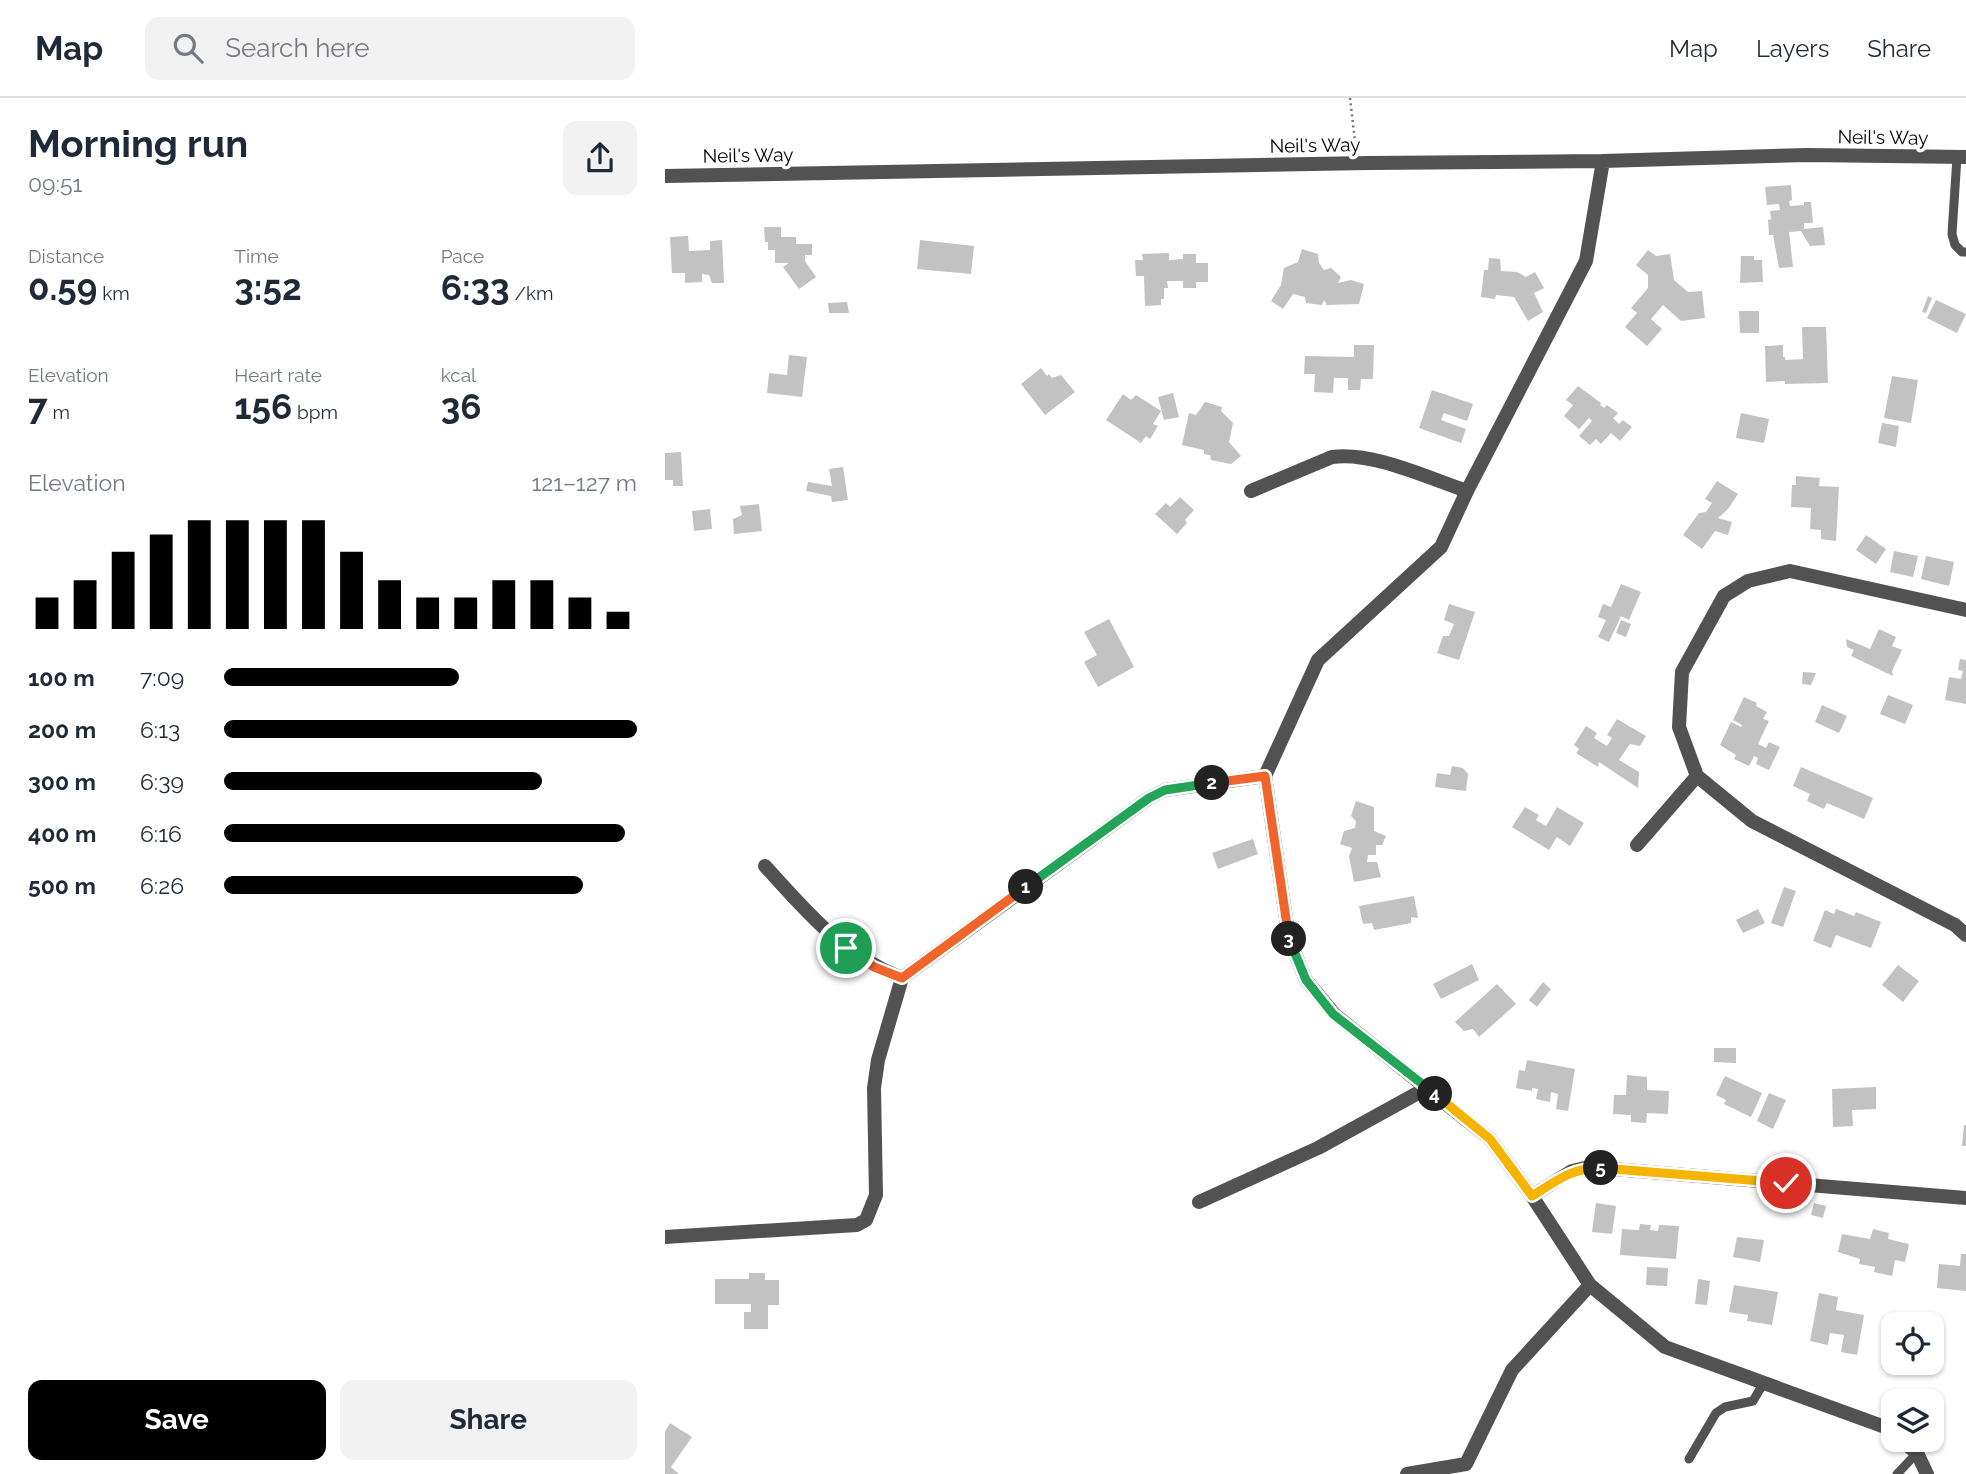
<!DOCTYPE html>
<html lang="en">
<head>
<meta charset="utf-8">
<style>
  :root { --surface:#fff; --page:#f2f2f3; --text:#1f2937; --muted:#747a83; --line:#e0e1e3; --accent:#000 }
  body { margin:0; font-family:Raleway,sans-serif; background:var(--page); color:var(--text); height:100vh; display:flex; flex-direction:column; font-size:26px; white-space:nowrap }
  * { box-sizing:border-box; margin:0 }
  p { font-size:23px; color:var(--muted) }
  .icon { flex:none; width:38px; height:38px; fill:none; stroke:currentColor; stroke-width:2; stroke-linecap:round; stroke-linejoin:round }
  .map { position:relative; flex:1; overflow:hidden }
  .sheet { display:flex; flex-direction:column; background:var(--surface); width:665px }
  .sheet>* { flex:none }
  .controls { position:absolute; left:1216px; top:1214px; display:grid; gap:14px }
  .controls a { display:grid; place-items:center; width:63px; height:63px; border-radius:14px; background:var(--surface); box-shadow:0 2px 5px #0004; font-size:35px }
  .pin { position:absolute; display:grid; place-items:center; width:60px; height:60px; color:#fff; margin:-30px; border:4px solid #fff; border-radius:50%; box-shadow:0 2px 7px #0007 }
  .km { position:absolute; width:35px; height:35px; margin:-18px; border-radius:50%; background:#222; color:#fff; font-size:19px; line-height:35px; text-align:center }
  .round { display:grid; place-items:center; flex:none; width:74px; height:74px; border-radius:14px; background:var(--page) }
  .overview { display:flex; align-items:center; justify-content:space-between; height:119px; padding:0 28px }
  h1 { font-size:38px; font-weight:700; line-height:52px }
  .stats { display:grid; grid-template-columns:repeat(3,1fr); gap:10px; height:119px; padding:7px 28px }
  .stats div { display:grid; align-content:center }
  .stats b { font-size:35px; font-weight:700 }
  .stats small { font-size:19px; font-weight:400 }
  .stats p { font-size:19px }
  .chart { height:196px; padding:14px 28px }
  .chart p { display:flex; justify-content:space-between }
  .chart svg { width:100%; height:126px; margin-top:7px; stroke:var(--accent); stroke-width:6 }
  .cta { display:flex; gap:14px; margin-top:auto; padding:14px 28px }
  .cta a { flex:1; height:80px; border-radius:14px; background:var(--accent); color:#fff; font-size:28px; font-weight:700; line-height:80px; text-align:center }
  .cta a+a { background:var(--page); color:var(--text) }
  ul { padding:0 28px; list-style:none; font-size:23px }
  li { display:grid; grid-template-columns:112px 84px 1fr; align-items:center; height:52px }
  li i { height:18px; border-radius:9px; background:var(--accent) }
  header { display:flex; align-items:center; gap:42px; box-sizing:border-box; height:98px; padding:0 35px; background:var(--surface); border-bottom:2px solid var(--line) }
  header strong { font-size:33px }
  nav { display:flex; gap:38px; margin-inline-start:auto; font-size:24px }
  .search { width:490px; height:63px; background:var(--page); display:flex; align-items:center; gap:18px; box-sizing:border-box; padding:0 24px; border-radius:14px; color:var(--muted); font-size:26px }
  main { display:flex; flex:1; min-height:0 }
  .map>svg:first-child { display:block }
  .building { fill:#c2c2c2 }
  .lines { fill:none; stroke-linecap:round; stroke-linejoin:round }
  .path { stroke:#747474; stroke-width:2.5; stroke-dasharray:2 3.5; stroke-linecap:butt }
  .lane { stroke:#525252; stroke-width:9 }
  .street { stroke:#525252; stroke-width:14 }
  .split-1-casing { stroke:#fff; stroke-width:14 }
  .split-2-casing { stroke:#fff; stroke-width:14 }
  .split-3-casing { stroke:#fff; stroke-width:14 }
  .split-4-casing { stroke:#fff; stroke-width:14 }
  .split-5-casing { stroke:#fff; stroke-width:14 }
  .split-6-casing { stroke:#fff; stroke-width:14 }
  .split-1 { stroke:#f0652b; stroke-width:9 }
  .split-2 { stroke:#22a559; stroke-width:9 }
  .split-3 { stroke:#f0652b; stroke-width:9 }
  .split-4 { stroke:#22a559; stroke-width:9 }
  .split-5 { stroke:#f5b400; stroke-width:9 }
  .split-6 { stroke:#f5b400; stroke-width:9 }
  .labels { text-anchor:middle; stroke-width:7; stroke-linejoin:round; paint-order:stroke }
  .street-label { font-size:19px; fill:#000; stroke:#fff }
</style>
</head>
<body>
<header>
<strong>Map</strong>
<div class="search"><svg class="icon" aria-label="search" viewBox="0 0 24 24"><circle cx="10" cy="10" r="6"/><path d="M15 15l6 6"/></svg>Search here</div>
<nav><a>Map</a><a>Layers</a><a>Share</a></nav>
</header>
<main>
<section class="sheet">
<div class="overview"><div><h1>Morning run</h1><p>09:51</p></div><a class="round"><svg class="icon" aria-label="share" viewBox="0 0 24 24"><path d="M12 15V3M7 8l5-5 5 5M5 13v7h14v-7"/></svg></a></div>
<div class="stats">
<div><p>Distance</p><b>0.59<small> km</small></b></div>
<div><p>Time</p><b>3:52</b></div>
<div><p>Pace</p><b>6:33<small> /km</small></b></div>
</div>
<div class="stats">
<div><p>Elevation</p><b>7<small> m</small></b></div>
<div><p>Heart rate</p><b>156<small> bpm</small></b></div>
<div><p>kcal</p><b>36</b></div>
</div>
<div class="chart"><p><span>Elevation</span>121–127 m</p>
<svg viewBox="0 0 160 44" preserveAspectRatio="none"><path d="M5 44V33M15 44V27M25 44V17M35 44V11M45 44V6M55 44V6M65 44V6M75 44V6M85 44V17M95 44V27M105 44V33M115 44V33M125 44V27M135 44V27M145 44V33M155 44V38"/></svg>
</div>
<ul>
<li><b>100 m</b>7:09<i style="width:57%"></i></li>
<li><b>200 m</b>6:13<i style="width:100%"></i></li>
<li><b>300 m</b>6:39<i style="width:77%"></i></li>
<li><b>400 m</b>6:16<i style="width:97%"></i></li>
<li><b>500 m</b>6:26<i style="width:87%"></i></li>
</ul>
<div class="cta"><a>Save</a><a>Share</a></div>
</section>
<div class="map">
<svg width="1301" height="1376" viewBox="0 0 1301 1376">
  <rect width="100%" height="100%" fill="#fff"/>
  <path class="building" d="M1126 87 1127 102 1124 103 1125 108 1139 107V104H1146L1148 125H1139V131L1158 129 1160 147 1145 148 1136 133 1124 134 1128 169 1114 170 1108 137H1104L1103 122 1106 121 1105 113 1115 112 1114 106 1102 107 1100 89Z
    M99 129H116V139H131V146H147V157H140V163L151 179 134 191 118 169 124 165H110V152H103V144H100Z
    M23 138 24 153 45 152V143L57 142 59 185H47L44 177 37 176V184L20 185V175H7L5 139Z
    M255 142 309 148 306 176 252 171Z
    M637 151 653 156 654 165 659 172 666 170 676 179 673 185 686 182 699 186 694 206 662 207 659 202 657 207 641 205 640 199 628 196 618 211 606 203 616 187 619 170 633 164Z
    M983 152 991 158 1005 156 1009 182 1023 194 1037 193 1040 220 1016 223 998 207 986 221 997 231 982 248 960 229 972 215 966 210 983 190V177L971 167Z
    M504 155V162L518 161V156H531V165H543V184H531V190H518V183H502L503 190H499V201H496V207L480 208 479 178H471L470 162H478L477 156Z
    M1076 158H1089V162H1097L1098 184 1075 185Z
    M824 160 835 161 836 173 852 174 861 179 870 174 879 190 869 195 878 214 863 223 849 199 831 197 830 201 816 199 819 172H823Z
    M1263 198 1267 200 1261 215 1257 214Z
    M1271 202 1301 216 1292 235 1262 220Z
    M182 204 184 215H164L163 205Z
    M1074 213H1094V235H1075Z
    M1137 229H1161L1163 285 1120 286V283L1101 284 1100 248 1118 247V259H1120V262L1138 261Z
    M689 247H709L708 281H696L695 292H683V280H669L668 295 649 294 650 276H639L640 258 689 259Z
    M124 257 142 259 137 299 102 295 104 275 122 277Z
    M376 270 382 278 384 276 387 280 396 277 410 294 380 317 356 286Z
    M1227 278 1253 282 1246 325 1219 320Z
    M913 288 936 305 935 307 939 310 942 307 953 315 948 320 954 326 958 322 967 329 955 343 946 335 936 346 931 341 925 347 914 338 927 323 924 320 914 331 899 318 908 307 901 302Z
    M767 292 808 306 802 323 779 315 776 322 801 331 796 345 754 330Z
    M508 295 514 319 499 322 493 299Z
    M458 296 466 302 471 297 496 313 488 326 493 328 485 341 481 338 476 345 441 322Z
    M540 304 557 309 556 313 568 325 564 344 576 358 566 366 546 362 545 357 539 356V352L517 347 524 315 531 317Z
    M1076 315 1104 321 1099 345 1071 340Z
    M1217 325 1234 328 1231 349 1213 345Z
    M16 354 18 388H8V382H0V355Z
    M178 369 183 402 167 404 166 398 141 393 143 384 167 388 164 371Z
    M1131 378 1155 380 1154 388 1174 389 1171 443 1156 441V432L1145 431 1146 410 1126 409 1127 387H1131Z
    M1052 383 1073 396 1063 411 1053 420 1067 424 1063 437 1050 433 1037 451 1018 437 1034 415 1041 414 1047 405 1040 401Z
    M515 399 529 412 520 422 522 425 512 436 490 416 501 405 505 409Z
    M94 406 97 433 69 436 68 421 77 417 75 408Z
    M45 411 47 431 29 433 27 413Z
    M1201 437 1221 451 1211 466 1191 452Z
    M1229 453 1253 458 1248 479 1225 474Z
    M1261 458 1289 464 1284 488 1256 481Z
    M956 486 976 494 964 522 956 518 944 544 933 539 941 522 933 519 938 506 946 509Z
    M784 506 810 514 794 562 772 555 778 538H784L789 526 779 522Z
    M444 521 469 569 433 589 419 564 432 557 419 534Z
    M956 522 966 526 961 539 951 535Z
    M1214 531 1231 539 1227 548 1237 552 1227 573 1228 578 1186 558 1189 552 1182 549 1181 541 1205 551Z
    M1295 561 1301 562V606L1280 602 1284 579 1296 581 1298 573 1293 572Z
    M1138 574 1151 575 1146 587 1137 586Z
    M1223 597 1248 607 1240 626 1215 616Z
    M1079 599 1092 605 1091 608 1102 614 1098 621 1104 623 1093 646 1101 650 1104 644 1115 649 1104 672 1091 666 1093 660 1089 658 1084 668 1069 661 1071 657 1055 647 1066 624 1076 629 1077 627 1068 622Z
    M1157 607 1182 618 1174 635 1150 624Z
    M952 621 981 638 975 648 965 646 954 662 974 674 973 690 934 664 933 669 911 655 914 651 909 647 921 628 932 635 929 640 942 648 947 640 942 637Z
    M787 668 798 670 803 676 801 693 770 689 772 675 785 677Z
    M1136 669 1208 700 1199 721 1162 705 1159 711 1142 703 1145 696 1128 688Z
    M691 703 709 709V733L721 738 717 747H711V757H703L702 764H712L716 779 689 784 684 758 687 750 675 746 679 733 690 730 691 723 686 718Z
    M860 709 874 717 871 722 881 728 892 709 919 725 905 748 892 739 884 752 847 729Z
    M588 741 593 756 553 771 547 755Z
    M1119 789 1131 793 1118 829 1106 825Z
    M749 798 753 820 746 819V825L709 832 707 825 698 826 694 808Z
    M1093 811 1100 825 1078 835 1071 822Z
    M1171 811 1189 818 1191 814 1216 824 1206 850 1171 837 1166 850 1148 843 1160 812 1169 816Z
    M807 866 814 882 776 901 768 886Z
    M1233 867 1254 883 1238 904 1217 887Z
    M878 884 886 891 872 909 864 902Z
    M832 886 851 906 814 939 808 931 799 933 790 924Z
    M1049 950H1071V965L1049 964Z
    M862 962 910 971 903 1013 891 1011 893 996 886 994 885 1004 871 1001 873 991 867 990V993L851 990 854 972 860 973Z
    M962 977 982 979V992L1004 993 1003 1016 982 1015 981 1025 966 1024V1017L948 1016 949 997H961Z
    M1060 978 1097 995 1086 1019 1059 1006 1061 1002 1051 997Z
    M1211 989V1011L1187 1012 1188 1028 1168 1029 1167 991Z
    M1104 995 1121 1002 1108 1031 1092 1023Z
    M1299 1027H1301V1048H1297Z
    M931 1105 951 1108 947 1136 927 1134Z
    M1149 1105 1161 1108 1158 1120 1146 1117Z
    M975 1126 986 1127 985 1132 993 1133 994 1127 1014 1128 1011 1161 955 1157 957 1131 974 1132Z
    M1208 1131 1224 1135 1223 1141 1244 1146 1240 1164 1230 1162 1227 1178 1209 1174 1210 1169 1194 1166 1195 1161 1173 1154 1177 1136 1205 1141Z
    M1072 1139 1099 1142 1095 1164 1068 1159Z
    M1296 1156H1301V1193L1272 1190 1274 1166 1295 1168Z
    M982 1169 1003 1170 1002 1188 981 1187Z
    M84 1175H100V1182H114V1207H103V1231H79V1214H86V1206H50V1181H84Z
    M1033 1181 1045 1183 1042 1207 1030 1206Z
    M1069 1187 1113 1194 1107 1227 1082 1223 1083 1217 1064 1214Z
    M1154 1195 1173 1199 1171 1212 1199 1217 1192 1257 1176 1254 1179 1237 1165 1235 1163 1247 1145 1243Z
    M5 1325 27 1339 6 1369 14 1376H0V1334Z"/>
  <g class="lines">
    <path class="path" d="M685 0 690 43 694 50"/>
    <path class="lane" d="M1292 59 1287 136 1290 147 1297 154H1301
      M1024 1361 1051 1315 1060 1309 1088 1303 1098 1286
      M1232 1376 1252 1355"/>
    <path class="street" d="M938 63 921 163 802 393 776 449 653 562 600 678 624 841 641 882 669 916 825 1041 867 1098 925 1187 1000 1249 1220 1329 1228 1336
      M0 78 704 65 938 63 1142 57 1301 59
      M586 393 667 359C706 353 763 380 802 393
      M1301 512 1125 473 1083 483 1059 498 1017 574 1014 629 1032 678 1087 723 1290 827 1301 837
      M972 747 1032 678
      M100 768C142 814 177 857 237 880
      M867 1098 907 1073 924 1069 1301 1100
      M534 1104 653 1050 762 990
      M0 1139 192 1127 201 1122 211 1097 209 990 213 962 237 880 484 700 500 692 600 678
      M1236 1342 1252 1355 1262 1376
      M742 1376 801 1366 847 1272 925 1187"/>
  </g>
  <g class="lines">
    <defs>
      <path id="split-1" d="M181 850 209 869 237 880 361 789"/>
      <path id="split-2" d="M361 789 484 700 500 692 547 685"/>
      <path id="split-3" d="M547 685 600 678 624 841"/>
      <path id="split-4" d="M624 841 641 882 668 916 770 996"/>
      <path id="split-5" d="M770 996 825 1041 867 1098C890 1084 908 1069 936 1070"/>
      <path id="split-6" d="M936 1070 1121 1085"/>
    </defs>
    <use href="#split-1" class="split-1-casing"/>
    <use href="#split-2" class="split-2-casing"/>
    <use href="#split-3" class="split-3-casing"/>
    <use href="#split-4" class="split-4-casing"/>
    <use href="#split-5" class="split-5-casing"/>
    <use href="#split-6" class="split-6-casing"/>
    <use href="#split-1" class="split-1"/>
    <use href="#split-2" class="split-2"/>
    <use href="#split-3" class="split-3"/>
    <use href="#split-4" class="split-4"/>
    <use href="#split-5" class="split-5"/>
    <use href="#split-6" class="split-6"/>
  </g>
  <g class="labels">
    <g class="street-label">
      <text transform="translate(1218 39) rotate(1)" y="7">Neil's Way</text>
      <text transform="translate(650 47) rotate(-1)" y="7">Neil's Way</text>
      <text transform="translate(83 57) rotate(-1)" y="7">Neil's Way</text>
    </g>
  </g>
</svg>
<div class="controls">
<a><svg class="icon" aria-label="locate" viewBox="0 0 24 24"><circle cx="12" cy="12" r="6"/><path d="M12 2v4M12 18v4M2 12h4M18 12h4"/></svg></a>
<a><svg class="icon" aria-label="layers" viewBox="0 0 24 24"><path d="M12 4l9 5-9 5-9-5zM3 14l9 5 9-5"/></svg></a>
</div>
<div class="pin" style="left:181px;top:850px;background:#1e9e55"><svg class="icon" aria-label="arrive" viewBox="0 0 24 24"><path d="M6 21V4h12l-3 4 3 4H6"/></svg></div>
<div class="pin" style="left:1121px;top:1085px;background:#d93025"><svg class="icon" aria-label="check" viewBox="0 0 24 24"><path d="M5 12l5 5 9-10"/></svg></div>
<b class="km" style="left:361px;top:789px">1</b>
<b class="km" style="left:547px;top:685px">2</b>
<b class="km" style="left:624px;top:841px">3</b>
<b class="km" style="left:770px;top:996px">4</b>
<b class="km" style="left:936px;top:1070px">5</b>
</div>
</main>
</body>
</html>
